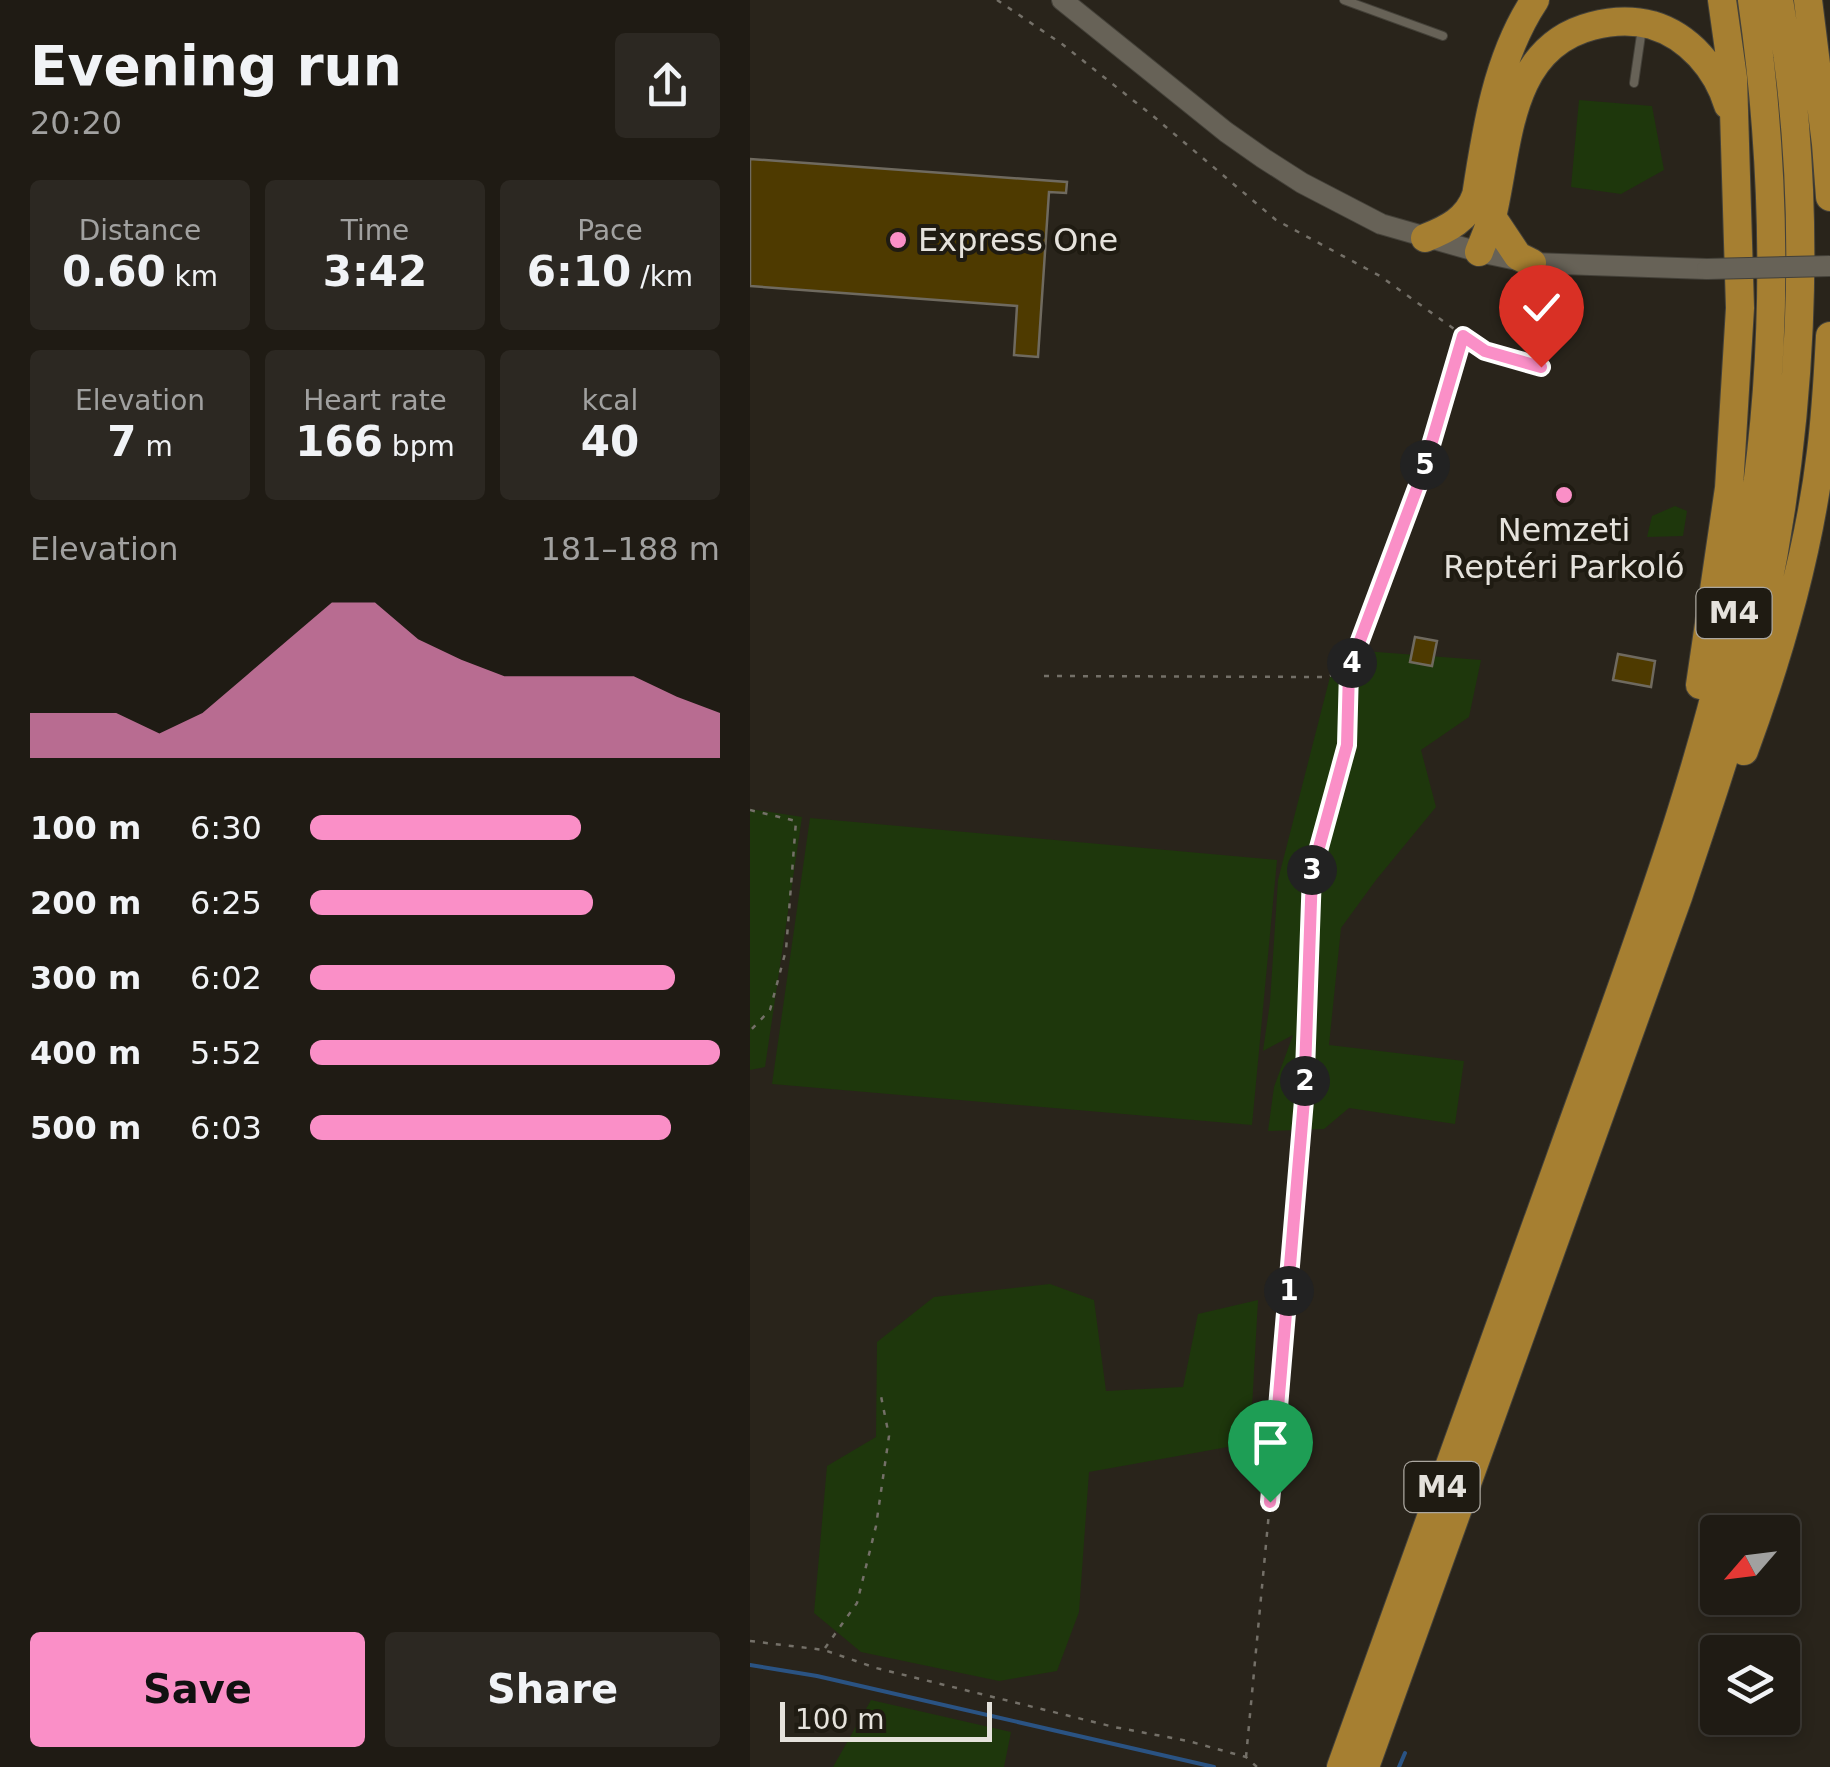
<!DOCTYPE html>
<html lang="en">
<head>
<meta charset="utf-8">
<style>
  :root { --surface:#1f1b14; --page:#2c2822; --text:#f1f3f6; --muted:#a1a1a0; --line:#3c3934; --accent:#fa8fc7 }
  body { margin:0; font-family:"DejaVu Sans",sans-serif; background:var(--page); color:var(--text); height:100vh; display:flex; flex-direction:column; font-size:38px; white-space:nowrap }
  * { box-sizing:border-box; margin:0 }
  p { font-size:32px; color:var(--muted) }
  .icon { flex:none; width:55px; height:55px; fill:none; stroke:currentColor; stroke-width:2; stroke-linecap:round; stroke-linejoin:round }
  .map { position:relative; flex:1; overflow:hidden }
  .panel { display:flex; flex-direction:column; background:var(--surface); width:750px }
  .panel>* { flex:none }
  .needle { width:65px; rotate:242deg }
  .buttons { position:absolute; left:950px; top:1515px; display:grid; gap:20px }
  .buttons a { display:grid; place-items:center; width:100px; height:100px; border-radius:10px; background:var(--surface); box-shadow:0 5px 15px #0003,0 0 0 2px var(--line); font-size:50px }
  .scale { position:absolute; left:30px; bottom:25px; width:212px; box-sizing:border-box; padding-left:10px; border:5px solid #e5e2dc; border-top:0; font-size:28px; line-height:35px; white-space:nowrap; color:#e5e2dc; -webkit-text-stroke:8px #1f1b12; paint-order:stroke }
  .pin { position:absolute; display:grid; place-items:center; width:85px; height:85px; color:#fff; margin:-102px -42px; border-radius:50% 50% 50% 0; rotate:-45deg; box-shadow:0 0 10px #0007 }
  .pin .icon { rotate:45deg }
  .km { position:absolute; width:50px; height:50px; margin:-25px; border-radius:50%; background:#222; color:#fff; font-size:28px; line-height:50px; text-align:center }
  .round { display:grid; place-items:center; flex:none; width:105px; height:105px; border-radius:10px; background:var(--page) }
  .summary { display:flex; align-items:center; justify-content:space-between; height:170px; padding:0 30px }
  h1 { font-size:55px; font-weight:800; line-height:75px }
  .metrics { display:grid; grid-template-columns:repeat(3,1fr); gap:15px; height:170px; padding:10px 30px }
  .metrics div { display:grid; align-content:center; border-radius:10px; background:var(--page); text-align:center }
  .metrics b { font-size:42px; font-weight:800 }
  .metrics small { font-size:28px; font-weight:400 }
  .metrics p { font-size:28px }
  .chart { height:280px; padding:20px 30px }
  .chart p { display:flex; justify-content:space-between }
  .chart svg { width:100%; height:180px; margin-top:10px; fill:var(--accent); opacity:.7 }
  .primary-button { display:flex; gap:20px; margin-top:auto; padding:20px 30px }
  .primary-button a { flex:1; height:115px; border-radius:10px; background:var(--accent); color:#111; font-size:40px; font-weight:800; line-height:115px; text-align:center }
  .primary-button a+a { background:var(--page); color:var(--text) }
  ul { padding:0 30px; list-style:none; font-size:32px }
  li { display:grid; grid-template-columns:160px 120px 1fr; align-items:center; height:75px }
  li i { height:25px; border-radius:12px; background:var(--accent) }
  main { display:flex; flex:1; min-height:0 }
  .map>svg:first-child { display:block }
  .green { fill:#1e370c }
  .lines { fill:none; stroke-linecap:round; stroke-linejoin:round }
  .stream { stroke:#2a5383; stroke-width:4 }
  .building { fill:#4e3a00; stroke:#6f6a5f; stroke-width:2.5 }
  .lane-casing { stroke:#444139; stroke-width:10 }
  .secondary-casing { stroke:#444139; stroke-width:22 }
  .highway-casing { stroke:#444139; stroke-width:30 }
  .path { stroke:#747068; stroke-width:2.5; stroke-dasharray:5 8; stroke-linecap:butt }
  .lane { stroke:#676257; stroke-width:8 }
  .secondary { stroke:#676257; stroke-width:20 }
  .highway { stroke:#a67f31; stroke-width:28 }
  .secondary-bridge-casing { stroke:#444139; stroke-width:22; stroke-linecap:butt }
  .secondary-bridge { stroke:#676257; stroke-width:20 }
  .route-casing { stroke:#fff; stroke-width:20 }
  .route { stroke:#fa8fc7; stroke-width:12 }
  .poi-dot { fill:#fa8fc7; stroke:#1f1b12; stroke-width:4 }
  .labels { text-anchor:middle; stroke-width:8; stroke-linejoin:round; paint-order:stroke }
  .shield { fill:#1f1b12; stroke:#aaa69f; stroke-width:2.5 }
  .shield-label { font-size:30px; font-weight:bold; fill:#e5e2dc }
  .poi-label { font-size:32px; fill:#e5e2dc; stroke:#1f1b12; text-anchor:start }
</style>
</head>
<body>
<main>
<section class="panel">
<div class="summary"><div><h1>Evening run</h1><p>20:20</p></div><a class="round"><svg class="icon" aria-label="share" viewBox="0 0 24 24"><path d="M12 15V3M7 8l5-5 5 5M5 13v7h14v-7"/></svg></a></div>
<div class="metrics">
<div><p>Distance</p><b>0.60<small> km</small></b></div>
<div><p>Time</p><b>3:42</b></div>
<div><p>Pace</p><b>6:10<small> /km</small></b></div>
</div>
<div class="metrics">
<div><p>Elevation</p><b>7<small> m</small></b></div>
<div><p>Heart rate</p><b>166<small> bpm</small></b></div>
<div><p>kcal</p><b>40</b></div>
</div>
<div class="chart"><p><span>Elevation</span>181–188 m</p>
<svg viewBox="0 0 160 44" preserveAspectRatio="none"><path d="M0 44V33L10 33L20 33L30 38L40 33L50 24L60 15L70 6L80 6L90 15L100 20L110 24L120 24L130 24L140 24L150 29L160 33V44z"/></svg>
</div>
<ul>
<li><b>100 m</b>6:30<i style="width:66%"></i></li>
<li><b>200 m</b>6:25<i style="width:69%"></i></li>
<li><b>300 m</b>6:02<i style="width:89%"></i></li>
<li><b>400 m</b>5:52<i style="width:100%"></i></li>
<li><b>500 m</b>6:03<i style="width:88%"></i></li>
</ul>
<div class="primary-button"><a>Save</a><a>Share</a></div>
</section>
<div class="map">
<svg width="1080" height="1767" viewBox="0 0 1080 1767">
  <rect width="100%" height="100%" fill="#29241b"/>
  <path class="green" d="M829 100 902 106 914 170 871 194 821 187Z
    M925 506 937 511 933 536 897 537 902 516Z
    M601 650 731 660 719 717 671 750 686 807 626 880 591 928 579 1045 714 1061 705 1124 599 1108 574 1129 518 1131 524 1087 543 1035 513 1051 520 1002 528 880 581 673Z
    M0 809 52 817 15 1067 0 1070Z
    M60 818 527 860 502 1125 22 1084Z
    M300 1284 344 1300 356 1391 433 1387 448 1314 508 1300 500 1443 339 1472 329 1612 307 1671 249 1681 111 1652 64 1613 77 1466 126 1437 127 1342 184 1297Z
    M121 1700 261 1732 254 1767H83Z"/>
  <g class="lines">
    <path class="stream" d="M0 1665 67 1676 464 1767
      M649 1767 655 1753"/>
  </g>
  <path class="building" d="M0 159 317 182 316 193 299 192 288 357 264 355 267 306 0 286Z
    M665 637 687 641 682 666 660 662Z
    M868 654 905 661 901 687 863 680Z"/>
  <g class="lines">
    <defs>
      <path id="lane" d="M594 0 693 36
        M884 83 892 28"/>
      <path id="secondary" d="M312 0 476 132 513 158 552 183 631 224 729 252 782 263 957 269"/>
      <path id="highway" d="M1058 0 1076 144 1080 197
        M726 196C736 130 747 57 785 0
        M742 217 768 256 782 263
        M675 238C698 229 718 219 726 195
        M729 252C733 241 739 229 742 217 759 147 756 48 842 26 861 21 883 20 902 25 939 36 967 69 978 105
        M950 685 979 488 990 308 983 78 972 0
        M994 751C1029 656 1059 552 1071 452 1076 413 1078 374 1080 336
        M591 1767C664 1564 737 1362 810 1159 881 960 960 760 997 551 1029 369 1028 183 1002 0
        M615 1767 928 897C955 816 984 734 1004 650 1053 439 1066 214 1029 0"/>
    </defs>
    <use href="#lane" class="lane-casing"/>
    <use href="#secondary" class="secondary-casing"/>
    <use href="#highway" class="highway-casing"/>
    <path class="path" d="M247 0 312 44 403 116 526 220 630 276 735 351 791 367
      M294 676 576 677 599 670 673 472 713 337
      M0 810 46 821 36 950 20 1010 0 1031
      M0 1641 74 1650 126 1668 364 1727 438 1741 496 1757 507 1767
      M75 1648 107 1603 126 1526 139 1436 131 1396
      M496 1757 532 1374 554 1100 561 873 597 745 599 670"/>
    <use href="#lane" class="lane"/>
    <use href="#secondary" class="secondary"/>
    <use href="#highway" class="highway"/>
    <defs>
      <path id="secondary-bridge" d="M957 269 1080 266"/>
    </defs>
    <use href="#secondary-bridge" class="secondary-bridge-casing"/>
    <use href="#secondary-bridge" class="secondary-bridge"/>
  </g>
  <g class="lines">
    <defs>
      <path id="route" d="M520 1502 554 1100 562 873 597 745 599 670 673 472 713 336 735 351 791 367"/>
    </defs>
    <use href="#route" class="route-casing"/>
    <use href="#route" class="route"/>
  </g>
  <g class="poi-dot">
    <circle cx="148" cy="240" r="10"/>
    <circle cx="814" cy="495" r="10"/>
  </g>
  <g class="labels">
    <g class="shield">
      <rect x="946.5" y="588" width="75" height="50" rx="8"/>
      <rect x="654.5" y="1462" width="75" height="50" rx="8"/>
    </g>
    <g class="shield-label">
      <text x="984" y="623">M4</text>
      <text x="692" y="1497">M4</text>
    </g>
    <g class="poi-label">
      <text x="168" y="251">Express One</text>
      <text x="814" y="541" text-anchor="middle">Nemzeti<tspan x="814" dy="37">Reptéri Parkoló</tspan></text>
    </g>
  </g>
</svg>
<div class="buttons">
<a><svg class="needle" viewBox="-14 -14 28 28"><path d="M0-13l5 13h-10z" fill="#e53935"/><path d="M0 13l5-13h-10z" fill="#a1a1a0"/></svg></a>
<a><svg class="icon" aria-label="layers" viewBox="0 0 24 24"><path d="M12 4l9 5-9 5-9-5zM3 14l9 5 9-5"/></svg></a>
</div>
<div class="scale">100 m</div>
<div class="pin" style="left:520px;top:1502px;background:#1e9e55"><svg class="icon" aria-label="arrive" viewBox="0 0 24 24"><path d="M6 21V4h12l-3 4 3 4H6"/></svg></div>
<div class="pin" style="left:791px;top:367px;background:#d93025"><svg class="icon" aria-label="check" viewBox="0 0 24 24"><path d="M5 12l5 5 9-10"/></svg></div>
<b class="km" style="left:539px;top:1291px">1</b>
<b class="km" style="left:555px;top:1081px">2</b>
<b class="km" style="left:562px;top:870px">3</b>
<b class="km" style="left:602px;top:663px">4</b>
<b class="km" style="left:675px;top:465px">5</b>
</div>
</main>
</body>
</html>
